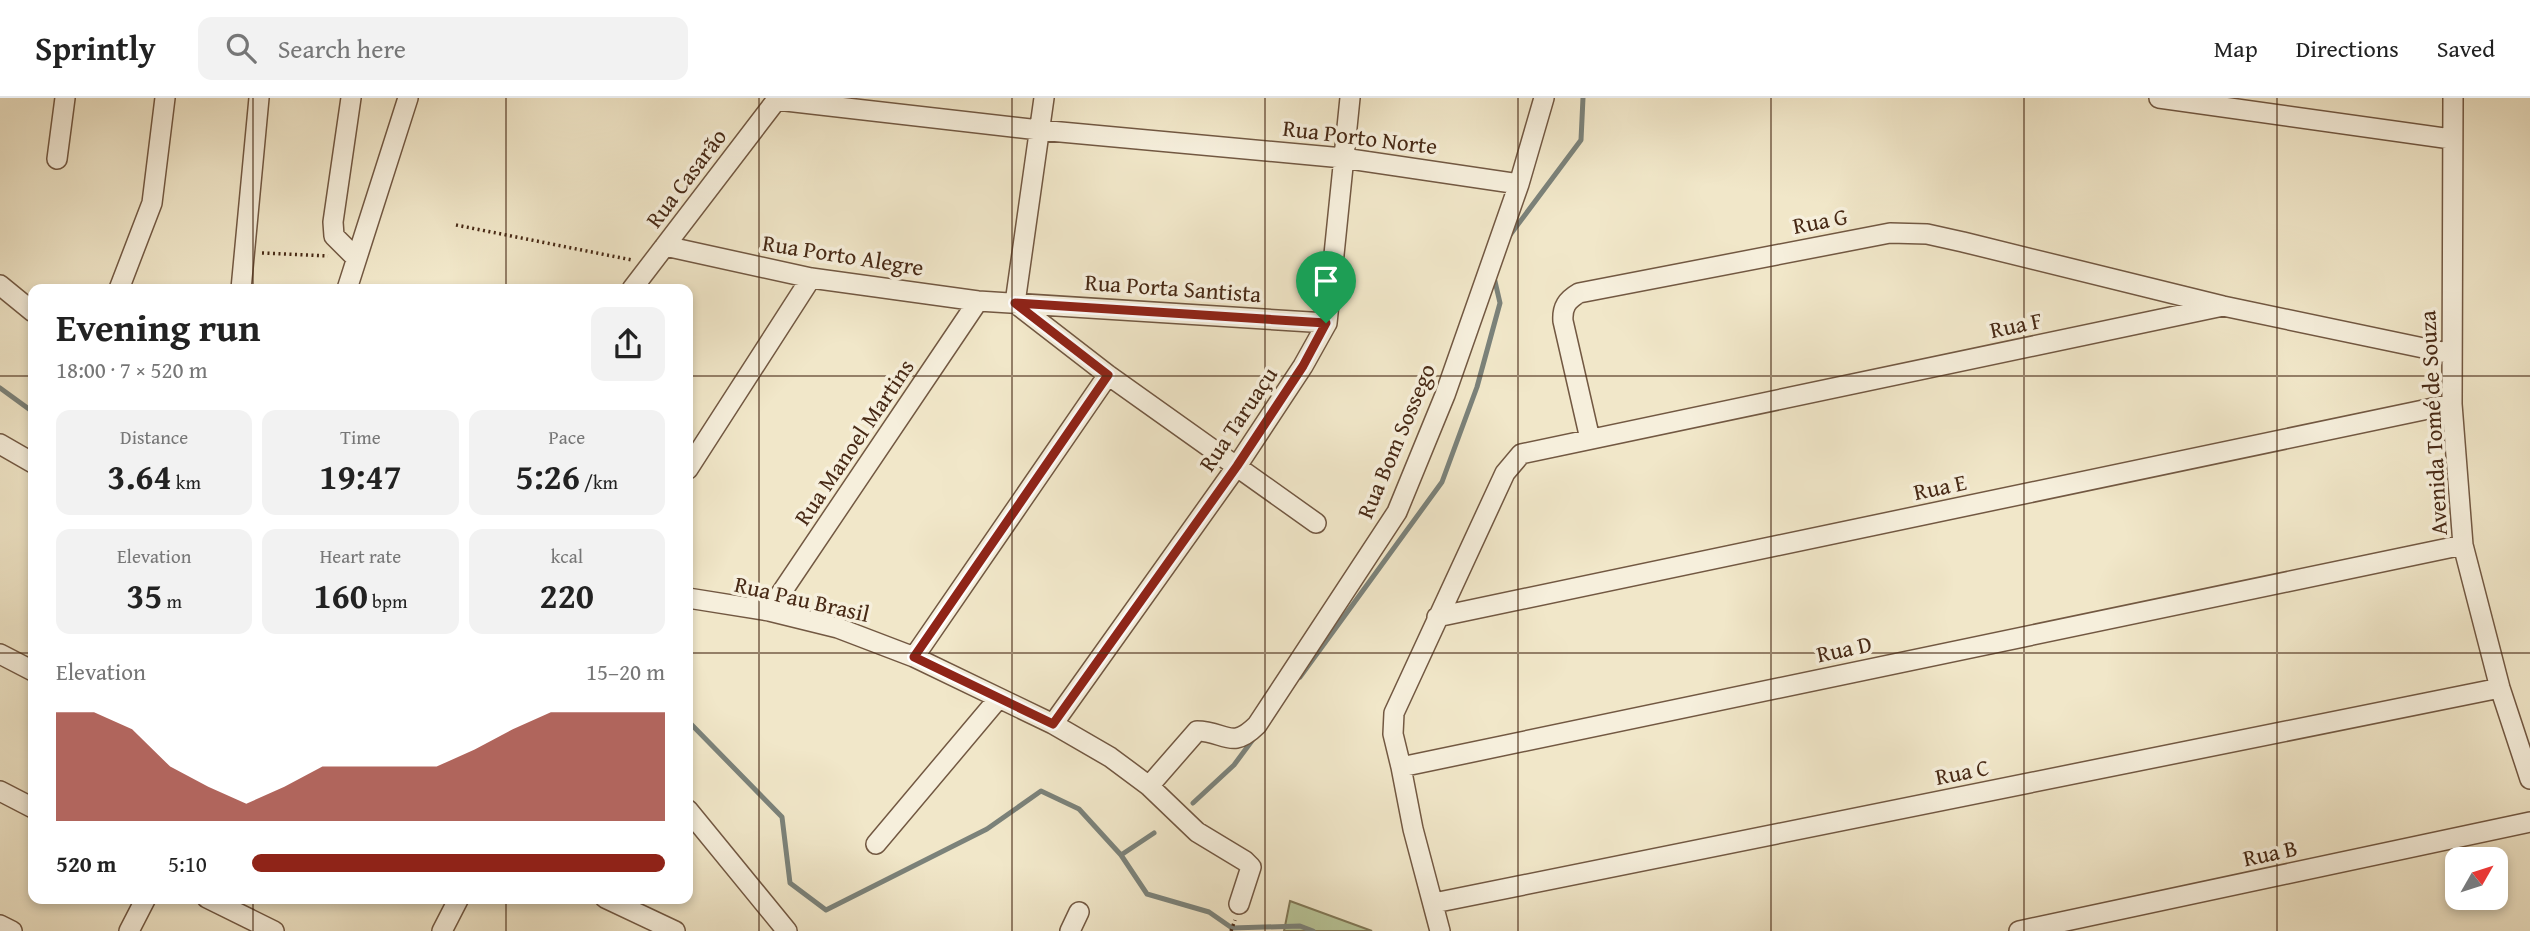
<!DOCTYPE html>
<html lang="en">
<head>
<meta charset="utf-8">
<style>
  :root { --surface:#fff; --page:#f2f2f2; --text:#222; --muted:#767676; --line:#e0e0e0; --accent:#8f2418 }
  body { margin:0; font-family:"Gentium Book Plus",serif; background:var(--page); color:var(--text); height:100vh; display:flex; flex-direction:column; font-size:26px; white-space:nowrap }
  * { box-sizing:border-box; margin:0 }
  p { font-size:23px; color:var(--muted) }
  .icon { flex:none; width:38px; height:38px; fill:none; stroke:currentColor; stroke-width:2; stroke-linecap:round; stroke-linejoin:round }
  .map { position:relative; flex:1; overflow:hidden }
  .drawer { position:absolute; left:28px; top:186px; width:665px; height:620px; display:flex; flex-direction:column; background:var(--surface); border-radius:14px; box-shadow:0 4px 10px #0003 }
  .drawer>* { flex:none }
  .needle { width:46px; rotate:51deg }
  .tools { position:absolute; left:2445px; top:749px; display:grid; gap:14px }
  .tools a { display:grid; place-items:center; width:63px; height:63px; border-radius:14px; background:var(--surface); box-shadow:0 4px 10px #0003; font-size:35px }
  .pin { position:absolute; display:grid; place-items:center; width:60px; height:60px; color:#fff; margin:-72px -30px; border-radius:50% 50% 50% 0; rotate:-45deg; box-shadow:0 0 7px #0007 }
  .pin .icon { rotate:45deg }
  .round { display:grid; place-items:center; flex:none; width:74px; height:74px; border-radius:14px; background:var(--page) }
  .head { display:flex; align-items:center; justify-content:space-between; height:119px; padding:0 28px }
  h1 { font-size:38px; font-weight:700; line-height:52px }
  .figures { display:grid; grid-template-columns:repeat(3,1fr); gap:10px; height:119px; padding:7px 28px }
  .figures div { display:grid; align-content:center; border-radius:14px; background:var(--page); text-align:center }
  .figures b { font-size:35px; font-weight:700 }
  .figures small { font-size:19px; font-weight:400 }
  .figures p { font-size:19px }
  .chart { height:196px; padding:14px 28px }
  .chart p { display:flex; justify-content:space-between }
  .chart svg { width:100%; height:126px; margin-top:7px; fill:var(--accent); opacity:.7 }
  ul { padding:0 28px; list-style:none; font-size:23px }
  li { display:grid; grid-template-columns:112px 84px 1fr; align-items:center; height:52px }
  li i { height:18px; border-radius:9px; background:var(--accent) }
  header { display:flex; align-items:center; gap:42px; box-sizing:border-box; height:98px; padding:0 35px; background:var(--surface); border-bottom:2px solid var(--line) }
  header strong { font-size:33px }
  nav { display:flex; gap:38px; margin-inline-start:auto; font-size:24px }
  .search { width:490px; height:63px; background:var(--page); display:flex; align-items:center; gap:18px; box-sizing:border-box; padding:0 24px; border-radius:14px; color:var(--muted); font-size:26px }
  .map>svg:first-child { display:block }
  .green { fill:#b8c598; stroke:#807756; stroke-width:2 }
  .lines { fill:none; stroke-linecap:round; stroke-linejoin:round }
  .stream { stroke:#7b827a; stroke-width:5 }
  .minor-casing { stroke:#725842; stroke-width:22 }
  .path { stroke:#472915; stroke-width:3.5; stroke-dasharray:2 3.5; stroke-linecap:butt }
  .minor { stroke:#f6efdc; stroke-width:19 }
  .route-casing { stroke:#fff; stroke-width:14 }
  .route { stroke:#8f2418; stroke-width:9 }
  .grid { fill:none; stroke:#472915; stroke-width:2; stroke-opacity:0.55 }
  .labels { text-anchor:middle; stroke-width:7; stroke-linejoin:round; paint-order:stroke }
  .street-label { font-size:23px; fill:#472915; stroke:#f6efdc }
</style>
</head>
<body>
<header>
<strong>Sprintly</strong>
<div class="search"><svg class="icon" aria-label="search" viewBox="0 0 24 24"><circle cx="10" cy="10" r="6"/><path d="M15 15l6 6"/></svg>Search here</div>
<nav><a>Map</a><a>Directions</a><a>Saved</a></nav>
</header>
<div class="map">
<svg width="2530" height="833" viewBox="0 0 2530 833">
  <rect width="100%" height="100%" fill="#f1e7c9"/>
  <filter id="stains"><feTurbulence type="fractalNoise" baseFrequency=".00286" numOctaves="4"/><feColorMatrix values="0 0 0 0 .2 0 0 0 0 .09 0 0 0 0 .02 0 0 0 .5 -.17"/></filter>
  <radialGradient id="worn" r=".72"><stop offset=".6" stop-color="#630" stop-opacity="0"/><stop offset="1" stop-color="#630" stop-opacity=".3"/></radialGradient>
  <path class="green" d="M1290 803 1372 833H1284Z"/>
  <g class="lines">
    <path class="stream" d="M1510 137 1581 42 1583 0
      M0 290 33 314
      M1300 579 1442 384 1477 289 1500 205 1494 179
      M688 623 782 719 790 785 826 812 987 731 1041 693 1079 711 1121 757 1147 796 1209 814 1232 830 1300 828 1313 833
      M1193 705 1234 667 1254 640
      M1121 757 1154 735"/>
    <defs>
      <path id="minor" d="M351 0 333 124 334 138 355 159
        M2159 0 2451 41
        M2453 0 2452 306 2463 447 2500 590 2530 681
        M777 2 1039 32 1343 60 1519 86
        M57 61 65 0
        M665 148 811 180 978 203 1327 225
        M0 187 33 214
        M119 191 152 105 165 0
        M241 191 259 0
        M347 191 408 0
        M632 191 778 0
        M1015 205 1108 277 1316 425
        M1015 205 1044 0
        M1590 341 1563 223C1562 209 1567 202 1579 195L1890 135 1927 136 1963 144 2223 208 2452 256
        M0 346 33 365
        M688 371 811 180
        M688 500 769 513 838 530 914 559 1053 626 1110 659 1149 688 1197 734 1245 763 1251 769 1239 806
        M769 513 978 203
        M1437 519 2452 306
        M0 556 33 573
        M914 559 1108 277
        M1053 626 1237 368 1303 268 1327 225 1350 0
        M1401 669 1393 636 1394 615 1505 375 1521 356 2223 208
        M1149 688 1197 633C1225 633 1231 653 1257 627L1397 414 1445 297 1519 86 1544 0
        M0 693 33 710
        M688 712 787 833
        M876 746 998 601
        M207 800 274 833
        M605 800 675 833
        M1434 805 2500 590
        M0 827 12 833
        M129 833 146 800
        M442 833 459 800
        M1070 833 1079 814
        M1440 833 1413 731 1401 669 2463 447
        M2019 833 2530 724"/>
    </defs>
    <use href="#minor" class="minor-casing"/>
    <path class="path" d="M456 127 632 162
      M262 155 328 158
      M1231 833 1235 822"/>
    <use href="#minor" class="minor"/>
  </g>
  <g class="lines">
    <defs>
      <path id="route" d="M1015 205 1326 225 1303 268 1237 368 1053 626 914 559 1108 277Z"/>
    </defs>
    <use href="#route" class="route-casing"/>
    <use href="#route" class="route"/>
  </g>
  <path class="grid" d="M253 0V191M506 0V191M759 0V833M1012 0V833M1265 0V833M1518 0V833M1771 0V833M2024 0V833M2277 0V833M0 278H33M688 278H2530M0 555H33M688 555H2530M253 800V833M506 800V833"/>
  <g class="labels">
    <g class="street-label">
      <text transform="translate(1360 39) rotate(7)" y="8">Rua Porto Norte</text>
      <text transform="translate(686 80) rotate(-53)" y="8">Rua Casarão</text>
      <text transform="translate(1820 123) rotate(-11)" y="8">Rua G</text>
      <text transform="translate(843 157) rotate(9)" y="8">Rua Porto Alegre</text>
      <text transform="translate(1173 190) rotate(4)" y="8">Rua Porta Santista</text>
      <text transform="translate(2016 227) rotate(-12)" y="8">Rua F</text>
      <text transform="translate(1238 321) rotate(-56)" y="8">Rua Taruaçu</text>
      <text transform="translate(2433 325) rotate(-93)" y="8">Avenida Tomé de Souza</text>
      <text transform="translate(1396 343) rotate(-67)" y="8">Rua Bom Sossego</text>
      <text transform="translate(854 344) rotate(-56)" y="8">Rua Manoel Martins</text>
      <text transform="translate(1940 389) rotate(-12)" y="8">Rua E</text>
      <text transform="translate(802 501) rotate(13)" y="8">Rua Pau Brasil</text>
      <text transform="translate(1844 551) rotate(-12)" y="8">Rua D</text>
      <text transform="translate(1962 674) rotate(-11)" y="8">Rua C</text>
      <text transform="translate(2270 755) rotate(-12)" y="8">Rua B</text>
    </g>
  </g>
  <rect width="100%" height="100%" filter="url(#stains)"/>
  <rect width="100%" height="100%" fill="url(#worn)"/>
</svg>
<div class="tools">
<a><svg class="needle" viewBox="-14 -14 28 28"><path d="M0-13l5 13h-10z" fill="#e53935"/><path d="M0 13l5-13h-10z" fill="#767676"/></svg></a>
</div>
<div class="pin" style="left:1326px;top:225px;background:#1e9e55"><svg class="icon" aria-label="arrive" viewBox="0 0 24 24"><path d="M6 21V4h12l-3 4 3 4H6"/></svg></div>
<section class="drawer">
<div class="head"><div><h1>Evening run</h1><p>18:00 · 7 × 520 m</p></div><a class="round"><svg class="icon" aria-label="share" viewBox="0 0 24 24"><path d="M12 15V3M7 8l5-5 5 5M5 13v7h14v-7"/></svg></a></div>
<div class="figures">
<div><p>Distance</p><b>3.64<small> km</small></b></div>
<div><p>Time</p><b>19:47</b></div>
<div><p>Pace</p><b>5:26<small> /km</small></b></div>
</div>
<div class="figures">
<div><p>Elevation</p><b>35<small> m</small></b></div>
<div><p>Heart rate</p><b>160<small> bpm</small></b></div>
<div><p>kcal</p><b>220</b></div>
</div>
<div class="chart"><p><span>Elevation</span>15–20 m</p>
<svg viewBox="0 0 160 44" preserveAspectRatio="none"><path d="M0 44V6L10 6L20 12L30 25L40 32L50 38L60 32L70 25L80 25L90 25L100 25L110 19L120 12L130 6L140 6L150 6L160 6V44z"/></svg>
</div>
<ul>
<li><b>520 m</b>5:10<i style="width:100%"></i></li>
</ul>
</section>
</div>
</body>
</html>
